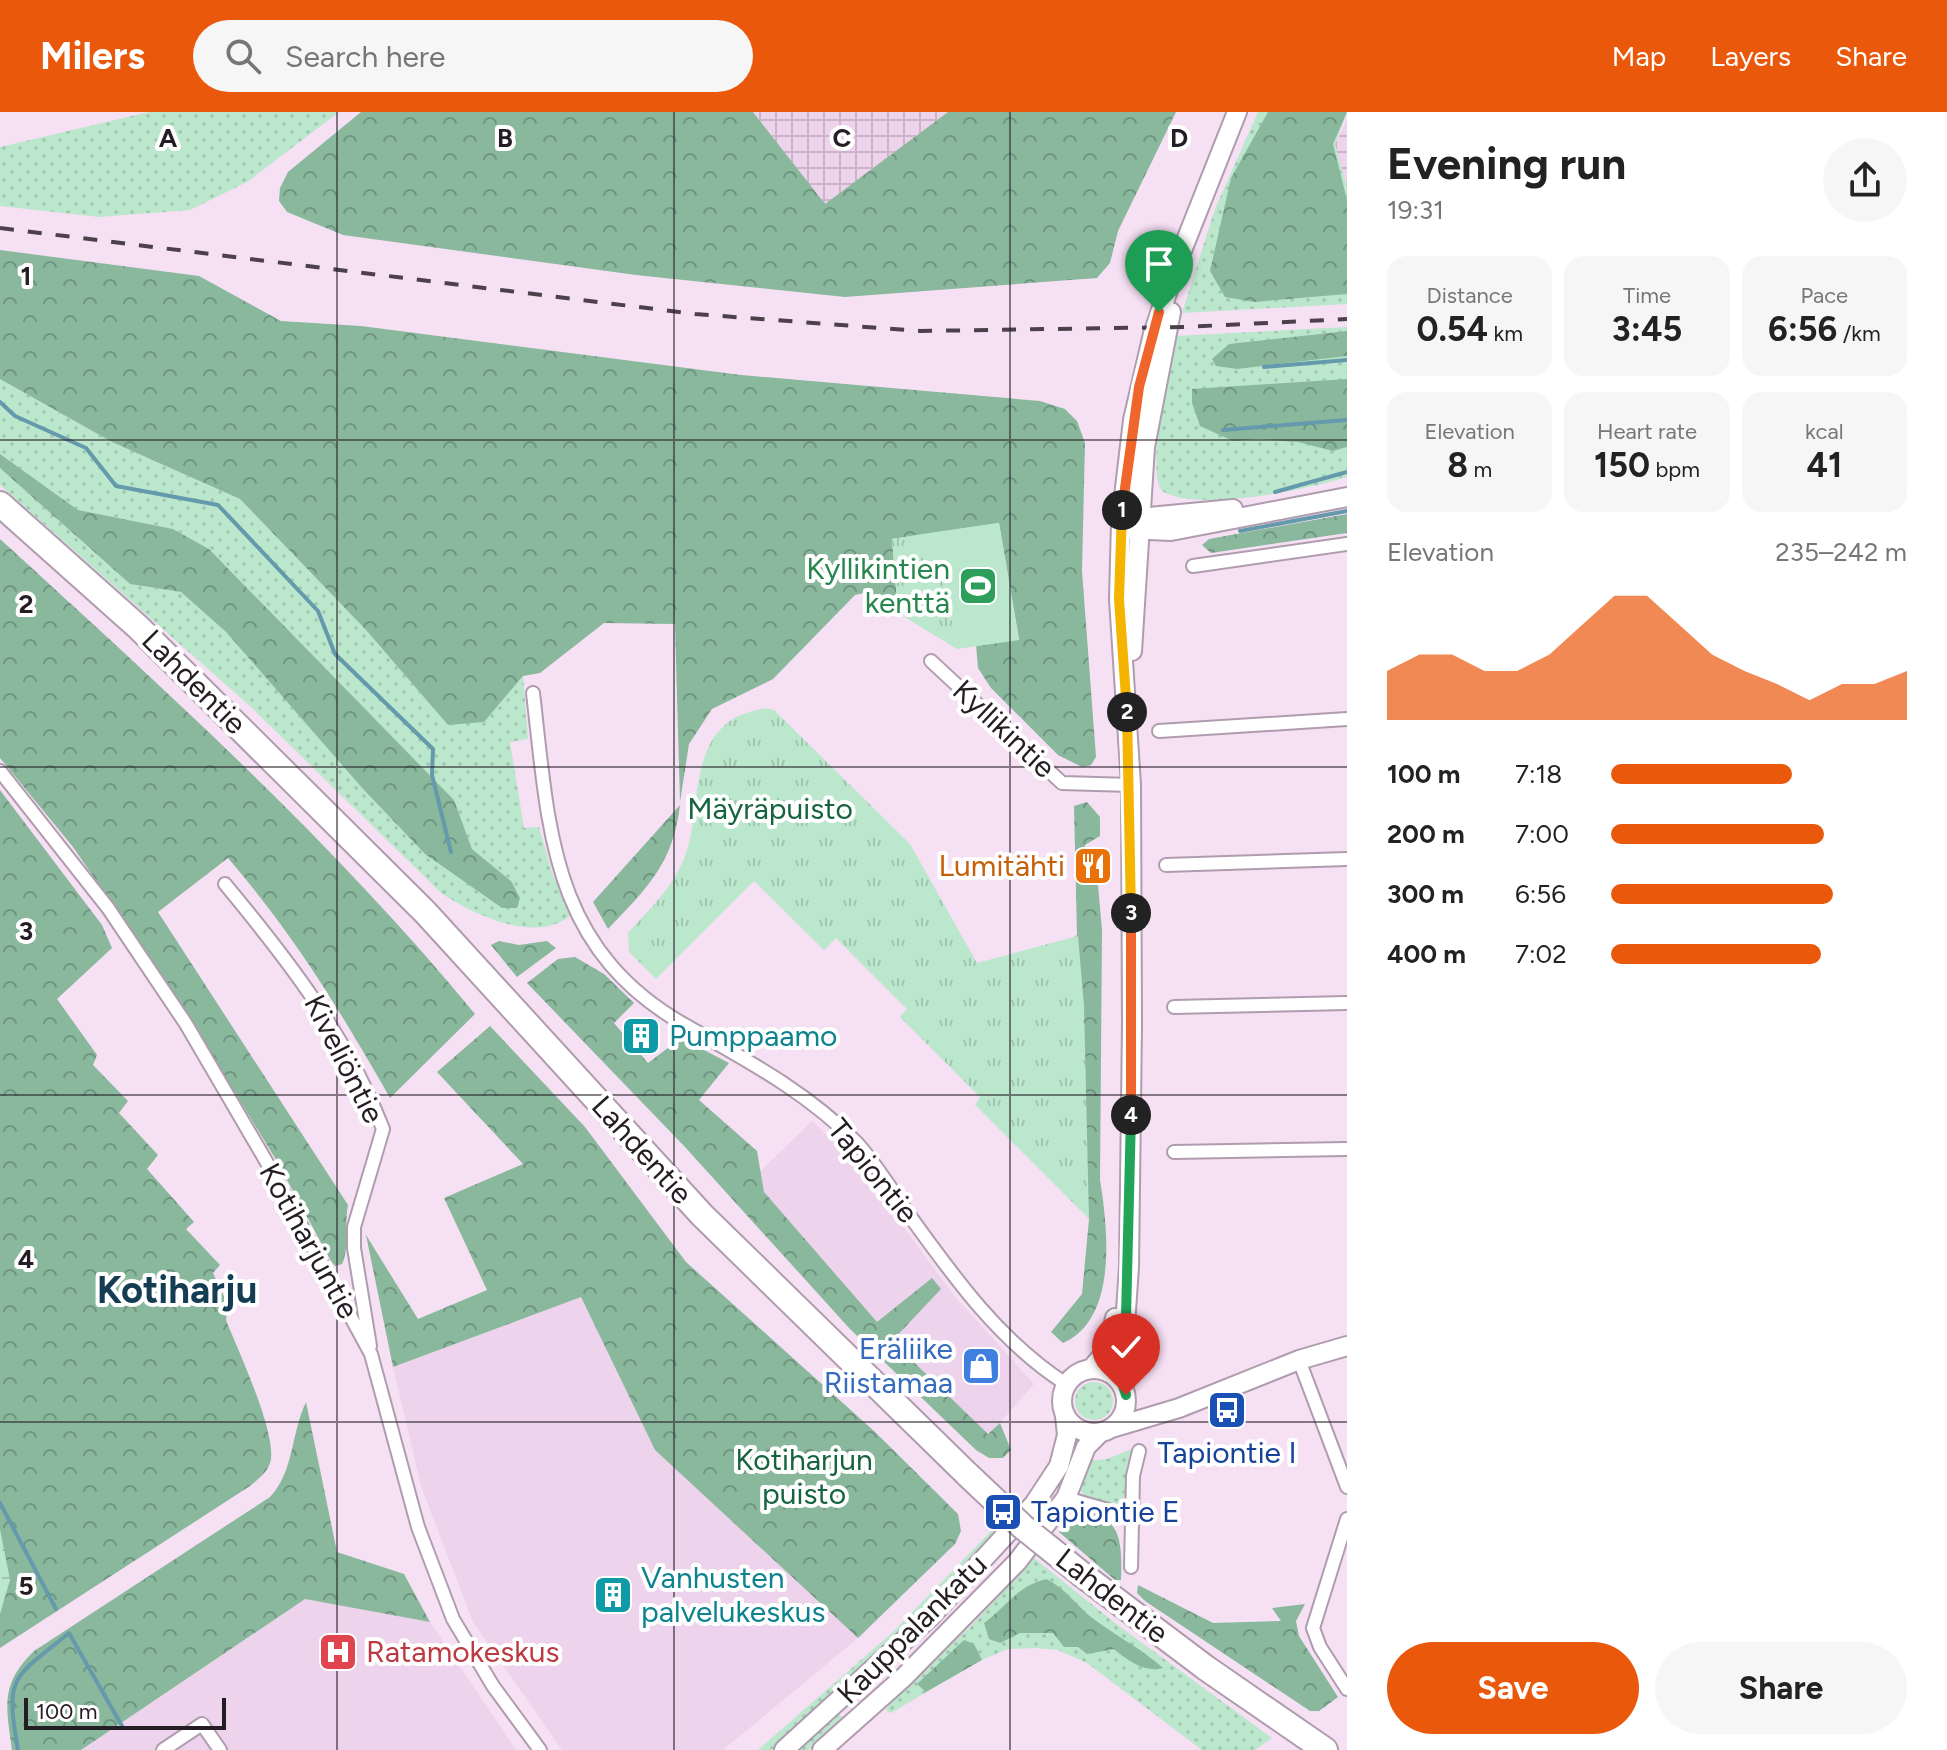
<!DOCTYPE html>
<html lang="en">
<head>
<meta charset="utf-8">
<style>
  :root { --surface:#fff; --page:#f6f6f6; --text:#222; --muted:#767676; --accent:#ea580c }
  body { margin:0; font-family:Figtree,sans-serif; background:var(--page); color:var(--text); height:100vh; display:flex; flex-direction:column; font-size:30px; white-space:nowrap }
  * { box-sizing:border-box; margin:0 }
  p { font-size:26px; color:var(--muted) }
  .icon { flex:none; width:44px; height:44px; fill:none; stroke:currentColor; stroke-width:2; stroke-linecap:round; stroke-linejoin:round }
  .map { position:relative; flex:1; overflow:hidden }
  .details { display:flex; flex-direction:column; background:var(--surface); width:600px }
  .details>* { flex:none }
  .scale { position:absolute; left:24px; bottom:20px; width:202px; box-sizing:border-box; padding-left:8px; border:4px solid #251d24; border-top:0; font-size:22px; line-height:28px; white-space:nowrap; color:#251d24; -webkit-text-stroke:6px #fff; paint-order:stroke }
  .pin { position:absolute; display:grid; place-items:center; width:68px; height:68px; color:#fff; margin:-82px -34px; border-radius:50% 50% 50% 0; rotate:-45deg; box-shadow:0 0 8px #0007 }
  .pin .icon { rotate:45deg }
  .km { position:absolute; width:40px; height:40px; margin:-20px; border-radius:50%; background:#222; color:#fff; font-size:22px; line-height:40px; text-align:center }
  .round { display:grid; place-items:center; flex:none; width:84px; height:84px; border-radius:42px; background:var(--page) }
  .headline { display:flex; align-items:center; justify-content:space-between; height:136px; padding:0 40px }
  h1 { font-size:44px; font-weight:700; line-height:60px }
  .figures { display:grid; grid-template-columns:repeat(3,1fr); gap:12px; height:136px; padding:8px 40px }
  .figures div { display:grid; align-content:center; border-radius:20px; background:var(--page); text-align:center }
  .figures b { font-size:34px; font-weight:700 }
  .figures small { font-size:22px; font-weight:400 }
  .figures p { font-size:22px }
  .chart { height:224px; padding:16px 40px }
  .chart p { display:flex; justify-content:space-between }
  .chart svg { width:100%; height:144px; margin-top:8px; fill:var(--accent); opacity:.7 }
  .action { display:flex; gap:16px; margin-top:auto; padding:16px 40px }
  .action a { flex:1; height:92px; border-radius:48px; background:var(--accent); color:#fff; font-size:32px; font-weight:700; line-height:92px; text-align:center }
  .action a+a { background:var(--page); color:var(--text) }
  ul { padding:0 40px; list-style:none; font-size:26px }
  li { display:grid; grid-template-columns:128px 96px 1fr; align-items:center; height:60px }
  li i { height:20px; border-radius:10px; background:var(--accent) }
  header { display:flex; align-items:center; gap:48px; box-sizing:border-box; height:112px; padding:0 40px; background:var(--accent); color:#fff }
  header strong { font-size:38px }
  nav { display:flex; gap:44px; margin-inline-start:auto; font-size:28px }
  .search { width:560px; height:72px; background:var(--page); display:flex; align-items:center; gap:20px; box-sizing:border-box; padding:0 28px; border-radius:44px; color:var(--muted); font-size:30px }
  main { display:flex; flex:1; min-height:0 }
  .map>svg:first-child { display:block }
  .built { fill:#eed3ec }
  .industrial { fill:url(#industrial-grid) }
  .grass { fill:url(#grass-dots) }
  .forest { fill:url(#forest-crowns) }
  .wetland { fill:url(#wetland-marsh) }
  .park { fill:url(#park-tufts) }
  .garden { fill:#bbe7cd }
  .lines { fill:none; stroke-linecap:round; stroke-linejoin:round }
  .stream { stroke:#649aac; stroke-width:4 }
  .street-casing { stroke:#b09caf; stroke-width:16 }
  .secondary-casing { stroke:#b09caf; stroke-width:22 }
  .highway-casing { stroke:#b09caf; stroke-width:28 }
  .street { stroke:#fff; stroke-width:12 }
  .secondary { stroke:#fff; stroke-width:18 }
  .highway { stroke:#fff; stroke-width:24 }
  .rail { stroke:#4c414b; stroke-width:4; stroke-dasharray:14 14; stroke-linecap:butt }
  .highway-bridge-casing { stroke:#b09caf; stroke-width:28; stroke-linecap:butt }
  .highway-bridge { stroke:#fff; stroke-width:24 }
  .split-1-casing { stroke:#fff; stroke-width:16 }
  .split-2-casing { stroke:#fff; stroke-width:16 }
  .split-3-casing { stroke:#fff; stroke-width:16 }
  .split-4-casing { stroke:#fff; stroke-width:16 }
  .split-5-casing { stroke:#fff; stroke-width:16 }
  .split-6-casing { stroke:#fff; stroke-width:16 }
  .split-1 { stroke:#f0652b; stroke-width:10 }
  .split-2 { stroke:#f5b400; stroke-width:10 }
  .split-3 { stroke:#f5b400; stroke-width:10 }
  .split-4 { stroke:#f0652b; stroke-width:10 }
  .split-5 { stroke:#22a559; stroke-width:10 }
  .split-6 { stroke:#22a559; stroke-width:10 }
  .grid { fill:none; stroke:#251d24; stroke-width:2; stroke-opacity:0.55 }
  .labels { text-anchor:middle; stroke-width:8; stroke-linejoin:round; paint-order:stroke }
  .leisure-label { font-size:30px; fill:#27864d; stroke:#fff; text-anchor:end }
  .street-label { font-size:30px; fill:#251d24; stroke:#fff }
  .park-label { font-size:30px; fill:#156340; stroke:#fff }
  .food-label { font-size:30px; fill:#c56008; stroke:#fff; text-anchor:end }
  .culture-label { font-size:30px; fill:#0d838f; stroke:#fff; text-anchor:start }
  .shop-label { font-size:30px; fill:#366cbe; stroke:#fff; text-anchor:end }
  .transit-label { font-size:30px; fill:#164399; stroke:#fff }
  .health-label { font-size:30px; fill:#be3a42; stroke:#fff; text-anchor:start }
  .district-label { font-size:38px; font-weight:bold; fill:#143c53; stroke:#fff }
  .grid-label { font-size:26px; text-anchor:middle; font-weight:bold; fill:#251d24; stroke:#fff; stroke-width:8; stroke-linejoin:round; paint-order:stroke }
</style>
</head>
<body>
<header>
<strong>Milers</strong>
<div class="search"><svg class="icon" aria-label="search" viewBox="0 0 24 24"><circle cx="10" cy="10" r="6"/><path d="M15 15l6 6"/></svg>Search here</div>
<nav><a>Map</a><a>Layers</a><a>Share</a></nav>
</header>
<main>
<div class="map">
<svg width="1347" height="1638" viewBox="0 0 1347 1638">
  <defs>
    <pattern id="industrial-grid" width="8" height="8" patternUnits="userSpaceOnUse" patternTransform="scale(2)"><rect width="8" height="8" fill="#eed3ec"/><path d="M0 4h8M4 0v8" fill="none" stroke="#ccb5ca"/></pattern>
    <pattern id="grass-dots" width="8" height="8" patternUnits="userSpaceOnUse" patternTransform="scale(2)"><rect width="8" height="8" fill="#bbe7cd"/><path d="M2 2h.1M6 6h.1" fill="none" stroke="#a1c6b0" stroke-width="1.8" stroke-linecap="round"/></pattern>
    <pattern id="forest-crowns" width="20" height="18" patternUnits="userSpaceOnUse" patternTransform="scale(2)"><rect width="20" height="18" fill="#89b89d"/><path d="M2 6a3 3 0 1 1 6 0M12 15a3 3 0 1 1 6 0" fill="none" stroke="#709580"/></pattern>
    <pattern id="wetland-marsh" width="20" height="14" patternUnits="userSpaceOnUse" patternTransform="scale(2)"><rect width="20" height="14" fill="#bbe7cd"/><path d="M1 5h8M5 5V1M11 12h8M15 12V8" fill="none" stroke="#a1c6b0"/></pattern>
    <pattern id="park-tufts" width="24" height="20" patternUnits="userSpaceOnUse" patternTransform="scale(2)"><rect width="24" height="20" fill="#bbe7cd"/><path d="M3 7l-1-3M5 7V3M7 7l1-3M15 17l-1-3M17 17v-4M19 17l1-3" fill="none" stroke="#a1c6b0"/></pattern>
  </defs>
  <rect width="100%" height="100%" fill="#f6e0f4"/>
  <path class="built" d="M812 1009 854 1048 956 1186 1034 1272 989 1323 911 1254 749 1070Z
    M581 1185 655 1338 858 1526 723 1638H562L473 1510 421 1374 393 1255Z
    M305 1487 430 1510 516 1638H81Z"/>
  <path class="industrial" d="M753 0H948L825 93Z
    M1347 8V76L1335 32Z"/>
  <path class="grass" d="M149 0H339L247 70 190 98 99 105 0 94V35Z
    M1258 0H1347L1335 32 1347 76V192L1182 201 1215 97Z
    M1347 215V365C1308 377 1198 401 1162 379 1145 355 1170 257 1175 224Z
    M0 267 112 330 240 387 366 518 448 613 484 609 523 564 528 627 510 630 524 716 539 715 553 764 572 802C537 834 473 802 441 781L251 595 0 373V356L130 472 181 480 226 520 363 677 425 742 511 769 472 737 454 688 209 437 173 417 78 398 0 342Z
    M1075 1289a19 19 0 1 1 38 0a19 19 0 1 1-38 0Z
    M1132 1337 1123 1394 1114 1397 1084 1383 1080 1377 1088 1349 1107 1347Z
    M998 1412 1003 1416 927 1496 786 1625 771 1638H758L893 1520Z
    M1034 1446 1115 1511 1272 1626 1255 1638H1202L1087 1551 1058 1538 1035 1536 1008 1537 979 1549 891 1601 886 1599 889 1591 970 1515Z
    M839 1602 844 1608 808 1638H796Z"/>
  <path class="forest" d="M361 0H753L825 92 948 0H1176L1118 119 1110 151 1097 166 845 185 636 163 343 123 287 100 279 89 280 76 288 60Z
    M1268 0H1347L1333 32 1347 88V182L1254 190 1225 185 1210 159 1231 66Z
    M0 138 199 164 281 209 361 214 741 263 1040 289 1065 297 1077 309 1085 331 1082 459 1096 645 1091 653 1082 655 1058 643 991 576 978 556 976 533 1019 527 999 411 892 427 898 501 868 480 855 483 773 567 712 597 689 632 680 690 675 512 604 511 540 561 523 564 484 610 448 613 366 518 240 387 112 330 0 267Z
    M1347 219V244L1237 257 1216 254 1212 247 1229 232Z
    M1347 267V335L1333 339 1298 330 1258 327 1233 329 1200 314 1192 291V277Z
    M0 342 78 398 173 417 209 437 454 688 472 737 511 769 520 786 517 796H502L425 742 363 677 226 520 181 480 130 472 0 356Z
    M1347 402V421L1211 441 1202 433 1209 427Z
    M0 427C165 578 332 728 475 902L390 986C340 898 294 823 228 746L158 800 348 1093C344 1113 350 1135 342 1152L335 1154 331 1149 275 1046 182 894 73 735 0 646Z
    M0 678 102 813 112 836 57 887 97 943 93 953 128 989 119 1001 158 1043 147 1057 194 1110 186 1117 220 1153 213 1161 228 1193 226 1208C237 1236 279 1325 270 1351 267 1361 258 1367 250 1374L0 1536Z
    M1087 690 1100 705V724L1085 733 1083 771 1098 773 1102 818 1100 1068C1108 1117 1118 1207 1063 1231L1051 1220 1082 1182 1089 1107 1057 1065 1063 833 1077 823 1074 694Z
    M680 693C673 752 647 776 608 817L593 790Z
    M499 829 519 833 547 829 556 836 517 865 491 833Z
    M575 845 604 862 634 891 614 911 648 951 681 926 729 951 699 988 757 1039 764 1080 877 1210 932 1166 941 1177 892 1229 988 1322 1000 1311 1011 1338 1003 1346H989L976 1338 850 1217 685 1035 527 871 558 847Z
    M490 914 585 1015 686 1150 874 1319 958 1402 961 1419 955 1432 858 1526 655 1338 581 1185 393 1255 366 1123 418 1207 487 1178 444 1086 523 1052 437 960Z
    M306 1290 337 1440 404 1462 430 1510 305 1487 81 1638H12C6 1594 0 1572 34 1539L270 1385C294 1360 291 1321 306 1290Z
    M1077 1401C1123 1400 1122 1433 1121 1468H1115L1059 1420Z
    M1046 1467C1067 1477 1077 1495 1095 1508 1118 1525 1142 1537 1163 1556 1145 1561 1128 1549 1114 1537L1087 1542 1078 1535H1064L1053 1521H1020L1000 1531 989 1527 984 1511C1007 1494 1016 1475 1046 1467Z
    M1138 1473 1213 1511 1281 1509 1272 1496 1305 1492 1296 1509 1299 1524 1338 1585 1319 1599H1310L1145 1489 1137 1481Z
    M964 1528 974 1532 982 1548 926 1580 917 1572Z"/>
  <path class="wetland" d="M0 1417 10 1468 0 1502Z"/>
  <path class="park" d="M936 420 957 537 898 501 892 427Z
    M765 596 774 598 910 732 977 851 1078 824 1084 894 1089 1107 975 993 980 985 900 905 907 897 836 826 824 838 754 769 656 867 629 840 628 821C649 798 672 776 684 747 702 704 688 639 730 609 739 602 754 599 765 596Z"/>
  <path class="garden" d="M999 411 1019 528 957 537 936 420Z"/>
  <g class="lines">
    <path class="stream" d="M1264 255 1347 248
      M0 290 15 304 86 336 116 374 218 393 318 499 335 542 433 637 432 663 451 740
      M1223 318 1347 308
      M1275 380 1347 360
      M1240 419 1347 399
      M0 1391 56 1497
      M18 1638C5 1562 12 1568 69 1521L122 1614"/>
    <defs>
      <path id="street" d="M1193 454 1347 432
        M931 549 1062 671 1131 673
        M533 581C549 717 550 835 683 912 746 948 806 979 857 1031 876 1052 891 1077 907 1100 953 1164 999 1229 1066 1272
        M1159 619 1347 607
        M0 659 108 796 186 912 266 1049 371 1242 418 1415 453 1507 493 1574 540 1638
        M1166 753 1347 747
        M225 772C288 848 347 924 383 1017L354 1115V1136L370 1234
        M1174 895 1347 891
        M1174 1040 1347 1037
        M1299 1248 1347 1375
        M1066 1386 1132 1405
        M1347 1407 1313 1516 1320 1535 1347 1577
        M1131 1455 1133 1364 1139 1339
        M163 1638 202 1612 220 1638"/>
      <path id="secondary" d="M1128 407 1233 397
        M1129 417 1171 419 1347 385
        M1132 539 1145 335 1171 200
        M1062 1289a32 32 0 1 1 64 0a32 32 0 1 1-64 0Z
        M1091 1257 1108 1237 1115 1206
        M1121 1271 1129 1155 1132 912 1131 673 1119 487 1121 410 1133 308 1153 222 1179 146 1237 0
        M1112 1316 1179 1296 1299 1248 1347 1234
        M784 1638 931 1504 1034 1392 1059 1354 1067 1323 1065 1304
        M822 1638 904 1565 1017 1450 1066 1386 1086 1335 1099 1322"/>
      <path id="highway" d="M0 392 138 515 425 800 702 1103 968 1363
        M1084 1464 1206 1556 1325 1638"/>
    </defs>
    <use href="#street" class="street-casing"/>
    <use href="#secondary" class="secondary-casing"/>
    <use href="#highway" class="highway-casing"/>
    <use href="#street" class="street"/>
    <use href="#secondary" class="secondary"/>
    <use href="#highway" class="highway"/>
    <path class="rail" d="M0 116 695 202 920 219 1184 215 1347 207"/>
    <defs>
      <path id="highway-bridge" d="M968 1363 1023 1415 1084 1464"/>
    </defs>
    <use href="#highway-bridge" class="highway-bridge-casing"/>
    <use href="#highway-bridge" class="highway-bridge"/>
  </g>
  <g class="lines">
    <defs>
      <path id="split-1" d="M1122 398 1139 275 1159 200"/>
      <path id="split-2" d="M1122 398 1119 487 1127 600"/>
      <path id="split-3" d="M1127 600 1131 801"/>
      <path id="split-4" d="M1131 801V1003"/>
      <path id="split-5" d="M1126 1205 1131 1003"/>
      <path id="split-6" d="M1126 1205 1120 1264 1126 1283"/>
    </defs>
    <use href="#split-1" class="split-1-casing"/>
    <use href="#split-2" class="split-2-casing"/>
    <use href="#split-3" class="split-3-casing"/>
    <use href="#split-4" class="split-4-casing"/>
    <use href="#split-5" class="split-5-casing"/>
    <use href="#split-6" class="split-6-casing"/>
    <use href="#split-1" class="split-1"/>
    <use href="#split-2" class="split-2"/>
    <use href="#split-3" class="split-3"/>
    <use href="#split-4" class="split-4"/>
    <use href="#split-5" class="split-5"/>
    <use href="#split-6" class="split-6"/>
  </g>
  <path class="grid" d="M337 0V1638M674 0V1638M1010 0V1638M0 328H1347M0 655H1347M0 983H1347M0 1310H1347"/>
  <defs>
    <symbol id="stadium-square" viewBox="-11 -11 22 22"><rect x="-9" y="-9" width="18" height="18" rx="4" fill="#2e9e5b" stroke="#fff"/><path d="M0-5a6.5 5 0 1 0 0 10a6.5 5 0 1 0 0-10ZM-3.5-1.8h7v3.6h-7Z" fill="#fff"/></symbol>
    <symbol id="restaurant-square" viewBox="-11 -11 22 22"><rect x="-9" y="-9" width="18" height="18" rx="4" fill="#e8710a" stroke="#fff"/><path d="M-5-6h1v4h1v-4h1v4h1v-4h1v5L-1.5 .5V6h-2V.5L-5-1ZM5-6V6H3V1.5H1.5Q1.5-4 5-6Z" fill="#fff"/></symbol>
    <symbol id="building-square" viewBox="-11 -11 22 22"><rect x="-9" y="-9" width="18" height="18" rx="4" fill="#0f9aa8" stroke="#fff"/><path d="M-4-6H4V6H1V3H-1V6H-4ZM-2.5-4.3h1.7v1.8h-1.7ZM.8-4.3h1.7v1.8H.8ZM-2.5-1h1.7V.8h-1.7ZM.8-1h1.7V.8H.8Z" fill="#fff"/></symbol>
    <symbol id="shop-square" viewBox="-11 -11 22 22"><rect x="-9" y="-9" width="18" height="18" rx="4" fill="#3f7fe0" stroke="#fff"/><path d="M-5-2.5h2.3a2.7 3.5 0 0 1 5.4 0H5L5.5 6h-11ZM-1.5-2.5h3a1.5 2.3 0 0 0-3 0Z" fill="#fff"/></symbol>
    <symbol id="bus-square" viewBox="-11 -11 22 22"><rect x="-9" y="-9" width="18" height="18" rx="4" fill="#1a4fb4" stroke="#fff"/><path d="M-5-6H5V4H4V6H2V4H-2V6H-4V4H-5ZM-3.5-4V0h7V-4ZM-3.5 1.2v1.5H-2V1.2ZM2 1.2v1.5H3.5V1.2Z" fill="#fff"/></symbol>
    <symbol id="hospital-square" viewBox="-11 -11 22 22"><rect x="-9" y="-9" width="18" height="18" rx="4" fill="#e0444e" stroke="#fff"/><path d="M-5-5h3v3.5h4V-5h3V5h-3V1.5h-4V5h-3Z" fill="#fff"/></symbol>
  </defs>
  <g fill-rule="evenodd">
    <use href="#stadium-square" x="956" y="452" width="44" height="44"/>
    <use href="#restaurant-square" x="1071" y="732" width="44" height="44"/>
    <use href="#building-square" x="619" y="902" width="44" height="44"/>
    <use href="#shop-square" x="959" y="1232" width="44" height="44"/>
    <use href="#bus-square" x="1205" y="1276" width="44" height="44"/>
    <use href="#bus-square" x="981" y="1378" width="44" height="44"/>
    <use href="#building-square" x="591" y="1461" width="44" height="44"/>
    <use href="#hospital-square" x="316" y="1518" width="44" height="44"/>
  </g>
  <g class="labels">
    <g class="leisure-label">
      <text x="950" y="467">Kyllikintien<tspan x="950" dy="34">kenttä</tspan></text>
    </g>
    <g class="street-label">
      <text transform="translate(194 570) rotate(45)" y="10">Lahdentie</text>
      <text transform="translate(1004 617) rotate(43)" y="10">Kyllikintie</text>
      <text transform="translate(344 947) rotate(63)" y="10">Kiveliöntie</text>
      <text transform="translate(642 1038) rotate(48)" y="10">Lahdentie</text>
      <text transform="translate(873 1059) rotate(51)" y="10">Tapiontie</text>
      <text transform="translate(309 1129) rotate(61)" y="10">Kotiharjuntie</text>
      <text transform="translate(1112 1484) rotate(38)" y="10">Lahdentie</text>
      <text transform="translate(912 1517) rotate(-45)" y="10">Kauppalankatu</text>
    </g>
    <g class="park-label">
      <text x="770" y="707">Mäyräpuisto</text>
      <text x="804" y="1358">Kotiharjun<tspan x="804" dy="34">puisto</tspan></text>
    </g>
    <g class="food-label">
      <text x="1065" y="764">Lumitähti</text>
    </g>
    <g class="culture-label">
      <text x="669" y="934">Pumppaamo</text>
      <text x="641" y="1476">Vanhusten<tspan x="641" dy="34">palvelukeskus</tspan></text>
    </g>
    <g class="shop-label">
      <text x="953" y="1247">Eräliike<tspan x="953" dy="34">Riistamaa</tspan></text>
    </g>
    <g class="transit-label">
      <text x="1227" y="1351">Tapiontie I</text>
      <text x="1031" y="1410" text-anchor="start">Tapiontie E</text>
    </g>
    <g class="health-label">
      <text x="366" y="1550">Ratamokeskus</text>
    </g>
    <g class="district-label">
      <text x="177" y="1191">Kotiharju</text>
    </g>
  </g>
  <g class="grid-label">
    <text x="168" y="35">A</text>
    <text x="505" y="35">B</text>
    <text x="842" y="35">C</text>
    <text x="1179" y="35">D</text>
    <text x="26" y="173">1</text>
    <text x="26" y="501">2</text>
    <text x="26" y="828">3</text>
    <text x="26" y="1156">4</text>
    <text x="26" y="1483">5</text>
  </g>
</svg>
<div class="scale">100 m</div>
<div class="pin" style="left:1159px;top:200px;background:#1e9e55"><svg class="icon" aria-label="arrive" viewBox="0 0 24 24"><path d="M6 21V4h12l-3 4 3 4H6"/></svg></div>
<div class="pin" style="left:1126px;top:1283px;background:#d93025"><svg class="icon" aria-label="check" viewBox="0 0 24 24"><path d="M5 12l5 5 9-10"/></svg></div>
<b class="km" style="left:1122px;top:398px">1</b>
<b class="km" style="left:1127px;top:600px">2</b>
<b class="km" style="left:1131px;top:801px">3</b>
<b class="km" style="left:1131px;top:1003px">4</b>
</div>
<section class="details">
<div class="headline"><div><h1>Evening run</h1><p>19:31</p></div><a class="round"><svg class="icon" aria-label="share" viewBox="0 0 24 24"><path d="M12 15V3M7 8l5-5 5 5M5 13v7h14v-7"/></svg></a></div>
<div class="figures">
<div><p>Distance</p><b>0.54<small> km</small></b></div>
<div><p>Time</p><b>3:45</b></div>
<div><p>Pace</p><b>6:56<small> /km</small></b></div>
</div>
<div class="figures">
<div><p>Elevation</p><b>8<small> m</small></b></div>
<div><p>Heart rate</p><b>150<small> bpm</small></b></div>
<div><p>kcal</p><b>41</b></div>
</div>
<div class="chart"><p><span>Elevation</span>235–242 m</p>
<svg viewBox="0 0 160 44" preserveAspectRatio="none"><path d="M0 44V29L10 24L20 24L30 29L40 29L50 24L60 15L70 6L80 6L90 15L100 24L110 29L120 33L130 38L140 33L150 33L160 29V44z"/></svg>
</div>
<ul>
<li><b>100 m</b>7:18<i style="width:61%"></i></li>
<li><b>200 m</b>7:00<i style="width:72%"></i></li>
<li><b>300 m</b>6:56<i style="width:75%"></i></li>
<li><b>400 m</b>7:02<i style="width:71%"></i></li>
</ul>
<div class="action"><a>Save</a><a>Share</a></div>
</section>
</main>
</body>
</html>
